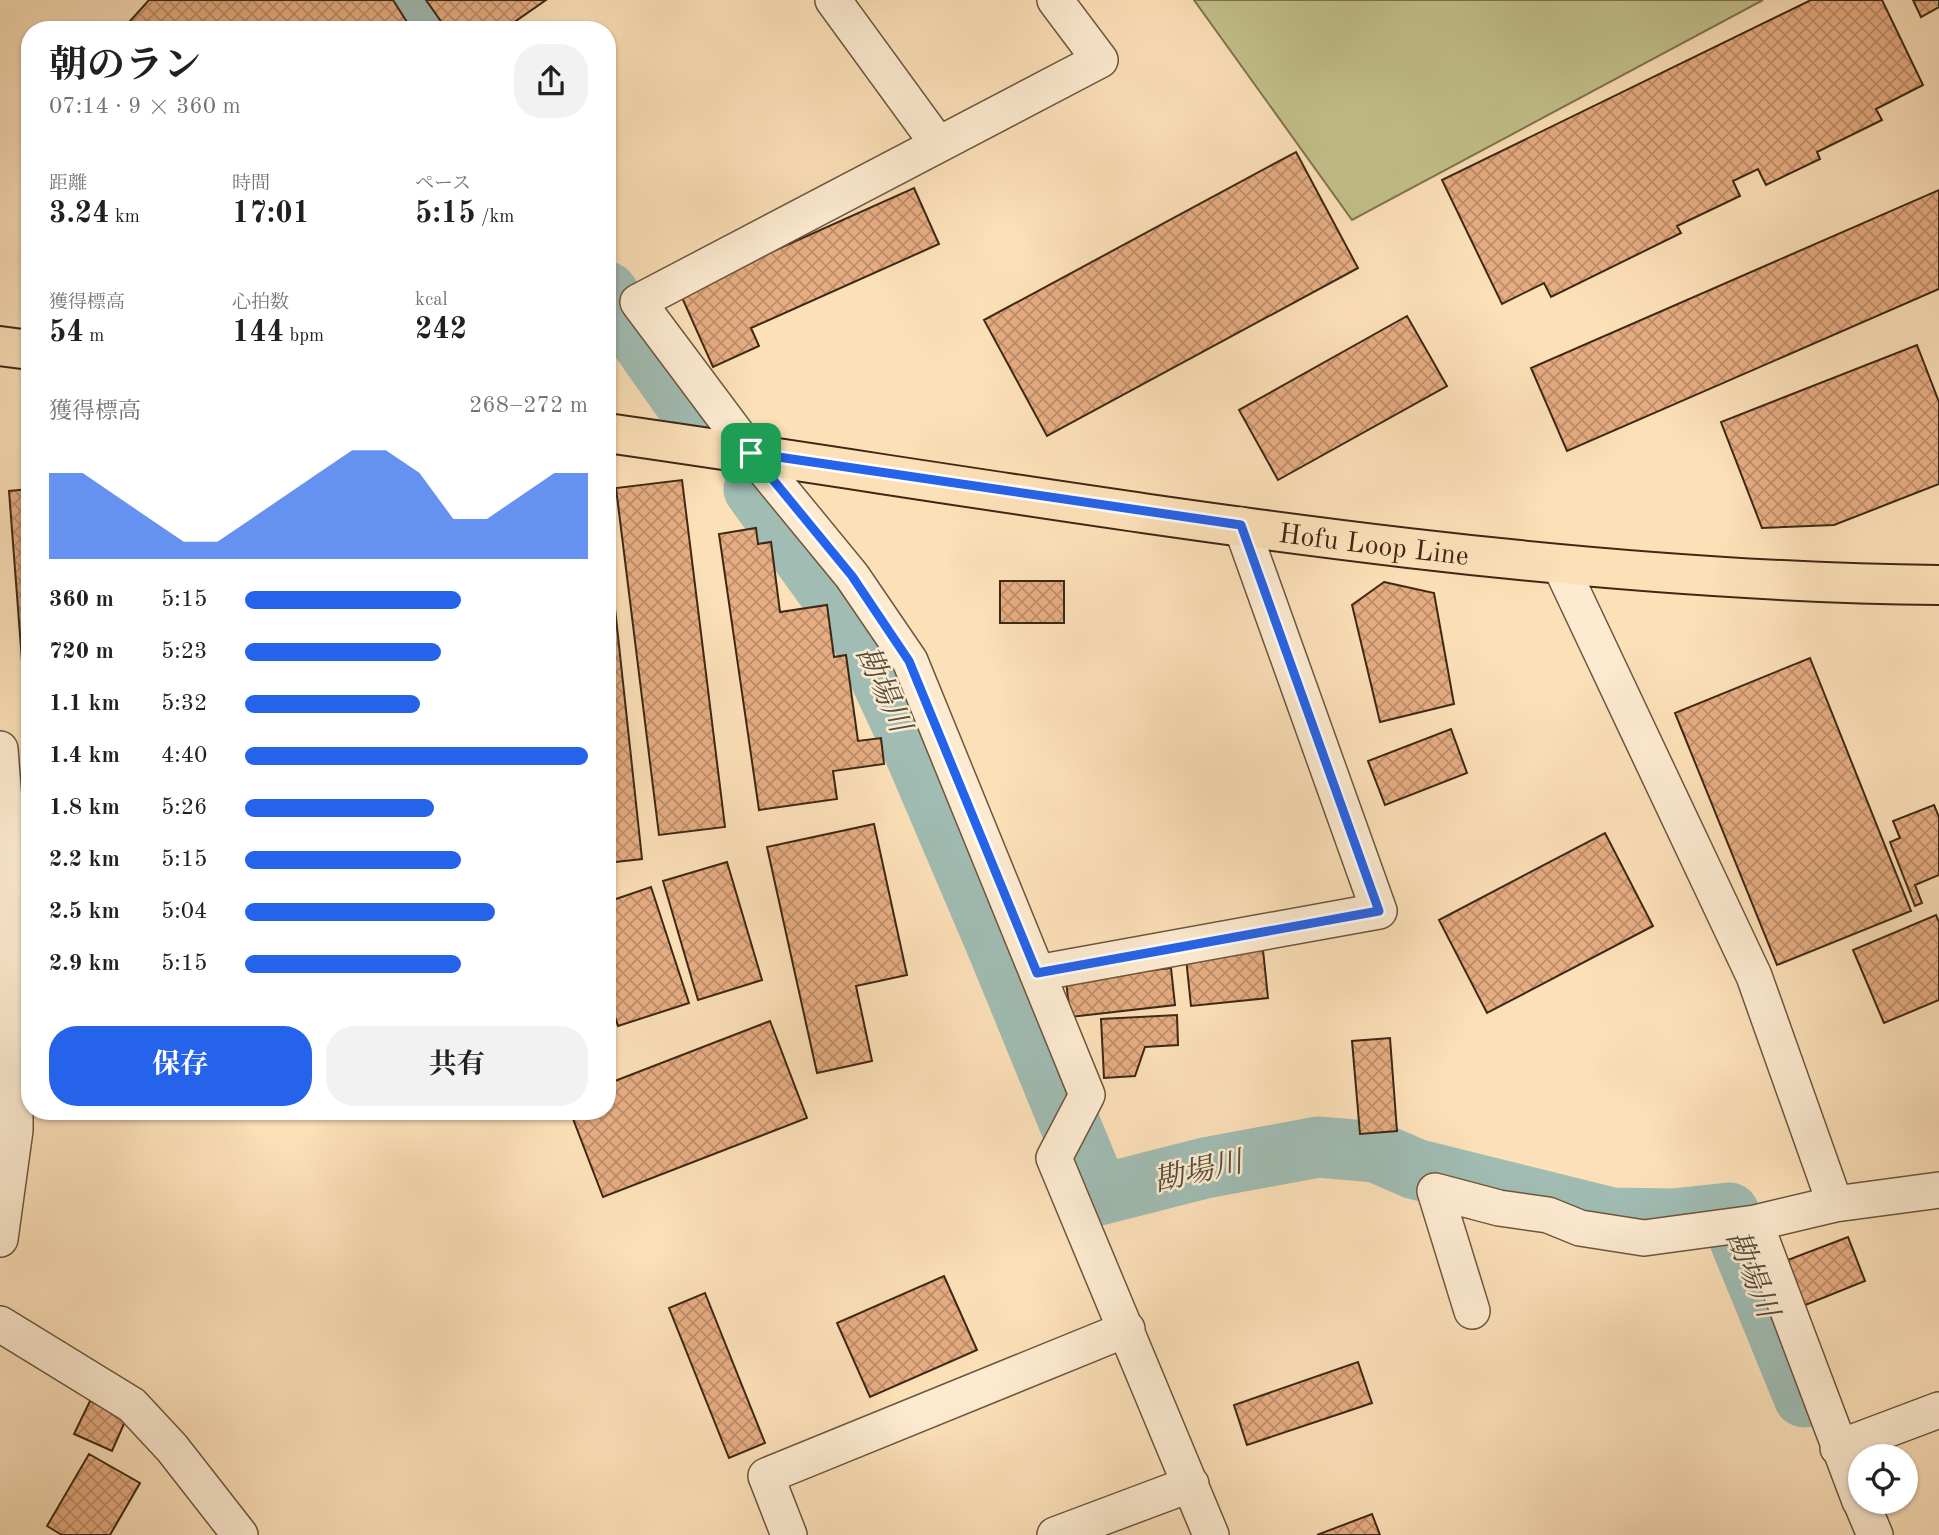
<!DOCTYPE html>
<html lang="ja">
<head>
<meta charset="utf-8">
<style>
  :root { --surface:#fff; --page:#f2f2f2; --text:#202124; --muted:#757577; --accent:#2563eb }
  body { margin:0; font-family:"Old Standard TT","Noto Serif JP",serif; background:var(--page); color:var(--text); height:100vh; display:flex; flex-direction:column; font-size:26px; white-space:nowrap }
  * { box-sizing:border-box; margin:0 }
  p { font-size:23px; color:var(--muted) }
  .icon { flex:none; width:38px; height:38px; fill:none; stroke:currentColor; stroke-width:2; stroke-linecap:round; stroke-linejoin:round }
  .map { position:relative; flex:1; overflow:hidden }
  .details { position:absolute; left:21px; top:21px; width:595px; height:1099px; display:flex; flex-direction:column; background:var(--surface); border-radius:28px; box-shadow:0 2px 5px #0004 }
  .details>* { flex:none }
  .fabs { position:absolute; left:1848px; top:1444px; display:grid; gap:14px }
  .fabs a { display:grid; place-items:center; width:70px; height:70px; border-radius:50%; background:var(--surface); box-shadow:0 2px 5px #0004; font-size:35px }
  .pin { position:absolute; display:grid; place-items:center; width:60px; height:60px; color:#fff; margin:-30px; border-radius:14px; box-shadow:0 4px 10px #0006 }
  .round { display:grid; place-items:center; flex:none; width:74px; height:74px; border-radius:28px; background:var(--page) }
  .headline { display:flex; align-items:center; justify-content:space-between; height:119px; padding:0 28px }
  h1 { font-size:38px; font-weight:700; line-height:52px }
  .metrics { display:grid; grid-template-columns:repeat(3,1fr); gap:10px; height:119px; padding:7px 28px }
  .metrics div { display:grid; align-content:center }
  .metrics b { font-size:30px; font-weight:700 }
  .metrics small { font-size:19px; font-weight:400 }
  .metrics p { font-size:19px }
  .chart { height:196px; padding:14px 28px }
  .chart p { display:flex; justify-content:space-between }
  .chart svg { width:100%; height:126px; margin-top:7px; fill:var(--accent); opacity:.7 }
  .action { display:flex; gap:14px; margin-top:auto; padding:14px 28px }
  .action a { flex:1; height:80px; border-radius:28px; background:var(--accent); color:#fff; font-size:28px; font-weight:700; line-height:80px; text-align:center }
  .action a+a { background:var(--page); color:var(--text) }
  ul { padding:0 28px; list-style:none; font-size:23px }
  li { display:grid; grid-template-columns:112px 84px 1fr; align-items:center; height:52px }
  li i { height:18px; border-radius:9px; background:var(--accent) }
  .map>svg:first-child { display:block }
  .pitch { fill:#c3c18b; stroke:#807450; stroke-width:2 }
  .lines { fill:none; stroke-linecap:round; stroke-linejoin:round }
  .river { stroke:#a0bcb3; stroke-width:61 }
  .building { fill:url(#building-cross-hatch); stroke:#3d2815; stroke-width:2 }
  .street-casing { stroke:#6d563e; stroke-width:38 }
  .primary-casing { stroke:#3d2815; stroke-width:42 }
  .street { stroke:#fdebd1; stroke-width:35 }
  .primary { stroke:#fce0b8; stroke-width:38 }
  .route-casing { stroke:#fff; stroke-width:14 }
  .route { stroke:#2563eb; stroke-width:9 }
  .labels { text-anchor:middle; stroke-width:5; stroke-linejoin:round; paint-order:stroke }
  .street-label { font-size:28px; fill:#3d2815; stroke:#fdebd1 }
  .water-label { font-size:30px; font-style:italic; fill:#564d3c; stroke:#fdebd1 }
</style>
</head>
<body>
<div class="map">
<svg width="1939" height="1535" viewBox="0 0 1939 1535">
  <defs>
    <pattern id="building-cross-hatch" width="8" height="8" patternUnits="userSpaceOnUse" patternTransform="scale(1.75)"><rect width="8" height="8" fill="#e7ad82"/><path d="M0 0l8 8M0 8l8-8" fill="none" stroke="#bc8d69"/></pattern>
  </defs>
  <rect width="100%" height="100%" fill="#fce0b8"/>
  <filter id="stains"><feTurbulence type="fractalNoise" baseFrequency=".00286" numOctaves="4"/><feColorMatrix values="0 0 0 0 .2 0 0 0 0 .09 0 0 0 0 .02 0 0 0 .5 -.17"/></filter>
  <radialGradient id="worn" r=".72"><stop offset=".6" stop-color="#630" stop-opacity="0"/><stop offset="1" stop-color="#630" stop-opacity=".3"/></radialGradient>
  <path class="pitch" d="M1194 0H1763L1352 220Z"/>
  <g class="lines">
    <path class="river" d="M404 0 425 30
      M607 292 690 410
      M754 489 862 638 908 737 998 948 1099 1195 1205 1168 1318 1147 1376 1152 1415 1169 1612 1218 1673 1219 1729 1213 1804 1397"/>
  </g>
  <path class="building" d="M149 0H393L412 30H122Z
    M426 0H546L503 30H447Z
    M1811 0H1882L1923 85 1876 109 1882 120 1817 152 1820 159 1766 185 1758 169 1733 181 1740 196 1677 226 1681 233 1551 297 1544 283 1502 304 1442 180Z
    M1913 0H1939V7L1921 17Z
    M1296 152 1358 268 1047 436 984 320Z
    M914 188 939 244 751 328 759 346 713 367 680 293Z
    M1939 190V289L1567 451 1531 368Z
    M1407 316 1447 386 1278 480 1239 410Z
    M1917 345 1939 402V484L1834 525 1762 528 1721 422Z
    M682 480 725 827 659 835 616 488Z
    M30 489V726H27L9 491Z
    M756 528 758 544 771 542 780 612 827 605 834 657 846 655 858 741 881 738 884 764 833 771 837 799 759 810 719 534Z
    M607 534 642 859 607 863Z
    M1000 581H1064V623H1000Z
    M1384 582 1434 593 1454 704 1380 722 1352 605Z
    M1810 658 1911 911 1777 965 1675 713Z
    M1451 729 1467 773 1385 805 1368 761Z
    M1934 805 1939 817V875L1915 885 1922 903 1915 906 1890 842 1900 838 1893 821Z
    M874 824 907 975 856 986 872 1061 817 1073 767 847Z
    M1605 833 1653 926 1487 1013 1439 920Z
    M727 862 762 980 698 1000 663 881Z
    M651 887 689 1003 618 1026 607 992V902Z
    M1936 915 1939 922V1000L1884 1023 1853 950Z
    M1263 950 1268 998 1191 1006 1186 958Z
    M1171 968 1175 1005 1070 1017 1066 980Z
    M1177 1015 1178 1045 1145 1047 1135 1076 1104 1078 1101 1019Z
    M770 1021 807 1118 603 1197 570 1111H607V1084Z
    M1390 1038 1397 1131 1360 1134 1352 1041Z
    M1848 1237 1865 1281 1803 1306 1785 1261Z
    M944 1276 977 1350 870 1397 837 1323Z
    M705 1293 765 1443 729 1458 669 1308Z
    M1358 1362 1372 1403 1247 1445 1234 1405Z
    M90 1401 127 1417 112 1451 74 1434Z
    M89 1454 140 1483 110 1535H62L47 1526Z
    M1372 1514 1380 1535H1317Z"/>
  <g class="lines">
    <defs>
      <path id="street" d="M833 0 938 144
        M1055 0 1100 60 638 302 751 453 852 576 910 661 1087 1095 1054 1158 1211 1535
        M1560 565 1754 976 1835 1204
        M0 749 15 946V1130L0 1239
        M1037 973 1379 911 1241 525
        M1755 1223 1860 1501
        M1472 1311 1435 1191 1499 1208 1548 1215 1580 1228 1644 1238 1755 1223 1835 1204 1939 1190
        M0 1324 132 1405 172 1448 240 1535
        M1838 1448 1939 1410
        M1861 1502 1875 1535
        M789 1535 766 1476 1127 1329
        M1055 1535 1191 1484"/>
      <g id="primary">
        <path d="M0 346 30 350"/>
        <path id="s1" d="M607 433C1049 496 1491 580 1939 585"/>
      </g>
    </defs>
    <use href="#street" class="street-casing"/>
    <use href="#primary" class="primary-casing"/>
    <use href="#street" class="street"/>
    <use href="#primary" class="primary"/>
  </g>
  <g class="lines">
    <defs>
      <path id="route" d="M751 453 1241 525 1379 911 1037 973 909 661 852 576Z"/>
    </defs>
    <use href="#route" class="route-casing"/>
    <use href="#route" class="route"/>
  </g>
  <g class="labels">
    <g class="street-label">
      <text dy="10" stroke="none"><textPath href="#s1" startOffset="775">Hofu Loop Line</textPath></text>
    </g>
    <g class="water-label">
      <text transform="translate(884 689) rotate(66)" y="10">勘場川</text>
      <text transform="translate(1198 1171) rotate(-13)" y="10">勘場川</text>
      <text transform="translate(1753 1274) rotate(68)" y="10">勘場川</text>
    </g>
  </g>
  <rect width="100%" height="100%" filter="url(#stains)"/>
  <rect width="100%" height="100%" fill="url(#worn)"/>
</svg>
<div class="fabs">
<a><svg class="icon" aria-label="locate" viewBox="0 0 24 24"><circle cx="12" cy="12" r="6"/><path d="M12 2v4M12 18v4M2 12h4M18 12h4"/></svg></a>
</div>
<div class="pin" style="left:751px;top:453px;background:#1e9e55"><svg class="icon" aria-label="arrive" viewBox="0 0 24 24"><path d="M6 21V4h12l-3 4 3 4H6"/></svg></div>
<section class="details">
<div class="headline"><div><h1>朝のラン</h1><p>07:14 · 9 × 360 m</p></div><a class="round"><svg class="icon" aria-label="share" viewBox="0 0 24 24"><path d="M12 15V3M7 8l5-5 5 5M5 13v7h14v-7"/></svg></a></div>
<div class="metrics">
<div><p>距離</p><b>3.24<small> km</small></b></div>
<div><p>時間</p><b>17:01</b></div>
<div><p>ペース</p><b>5:15<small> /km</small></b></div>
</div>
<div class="metrics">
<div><p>獲得標高</p><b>54<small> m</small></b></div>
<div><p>心拍数</p><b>144<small> bpm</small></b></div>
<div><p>kcal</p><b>242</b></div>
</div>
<div class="chart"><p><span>獲得標高</span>268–272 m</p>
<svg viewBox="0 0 160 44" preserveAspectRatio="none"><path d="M0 44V14L10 14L20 22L30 30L40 38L50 38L60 30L70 22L80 14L90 6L100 6L110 14L120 30L130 30L140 22L150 14L160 14V44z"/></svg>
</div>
<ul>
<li><b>360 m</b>5:15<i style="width:63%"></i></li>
<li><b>720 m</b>5:23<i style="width:57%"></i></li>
<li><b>1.1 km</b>5:32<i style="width:51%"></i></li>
<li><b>1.4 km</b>4:40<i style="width:100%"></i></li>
<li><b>1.8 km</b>5:26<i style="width:55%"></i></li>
<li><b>2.2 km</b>5:15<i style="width:63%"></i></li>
<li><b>2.5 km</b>5:04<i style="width:73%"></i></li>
<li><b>2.9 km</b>5:15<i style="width:63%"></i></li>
</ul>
<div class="action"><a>保存</a><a>共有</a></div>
</section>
</div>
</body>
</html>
